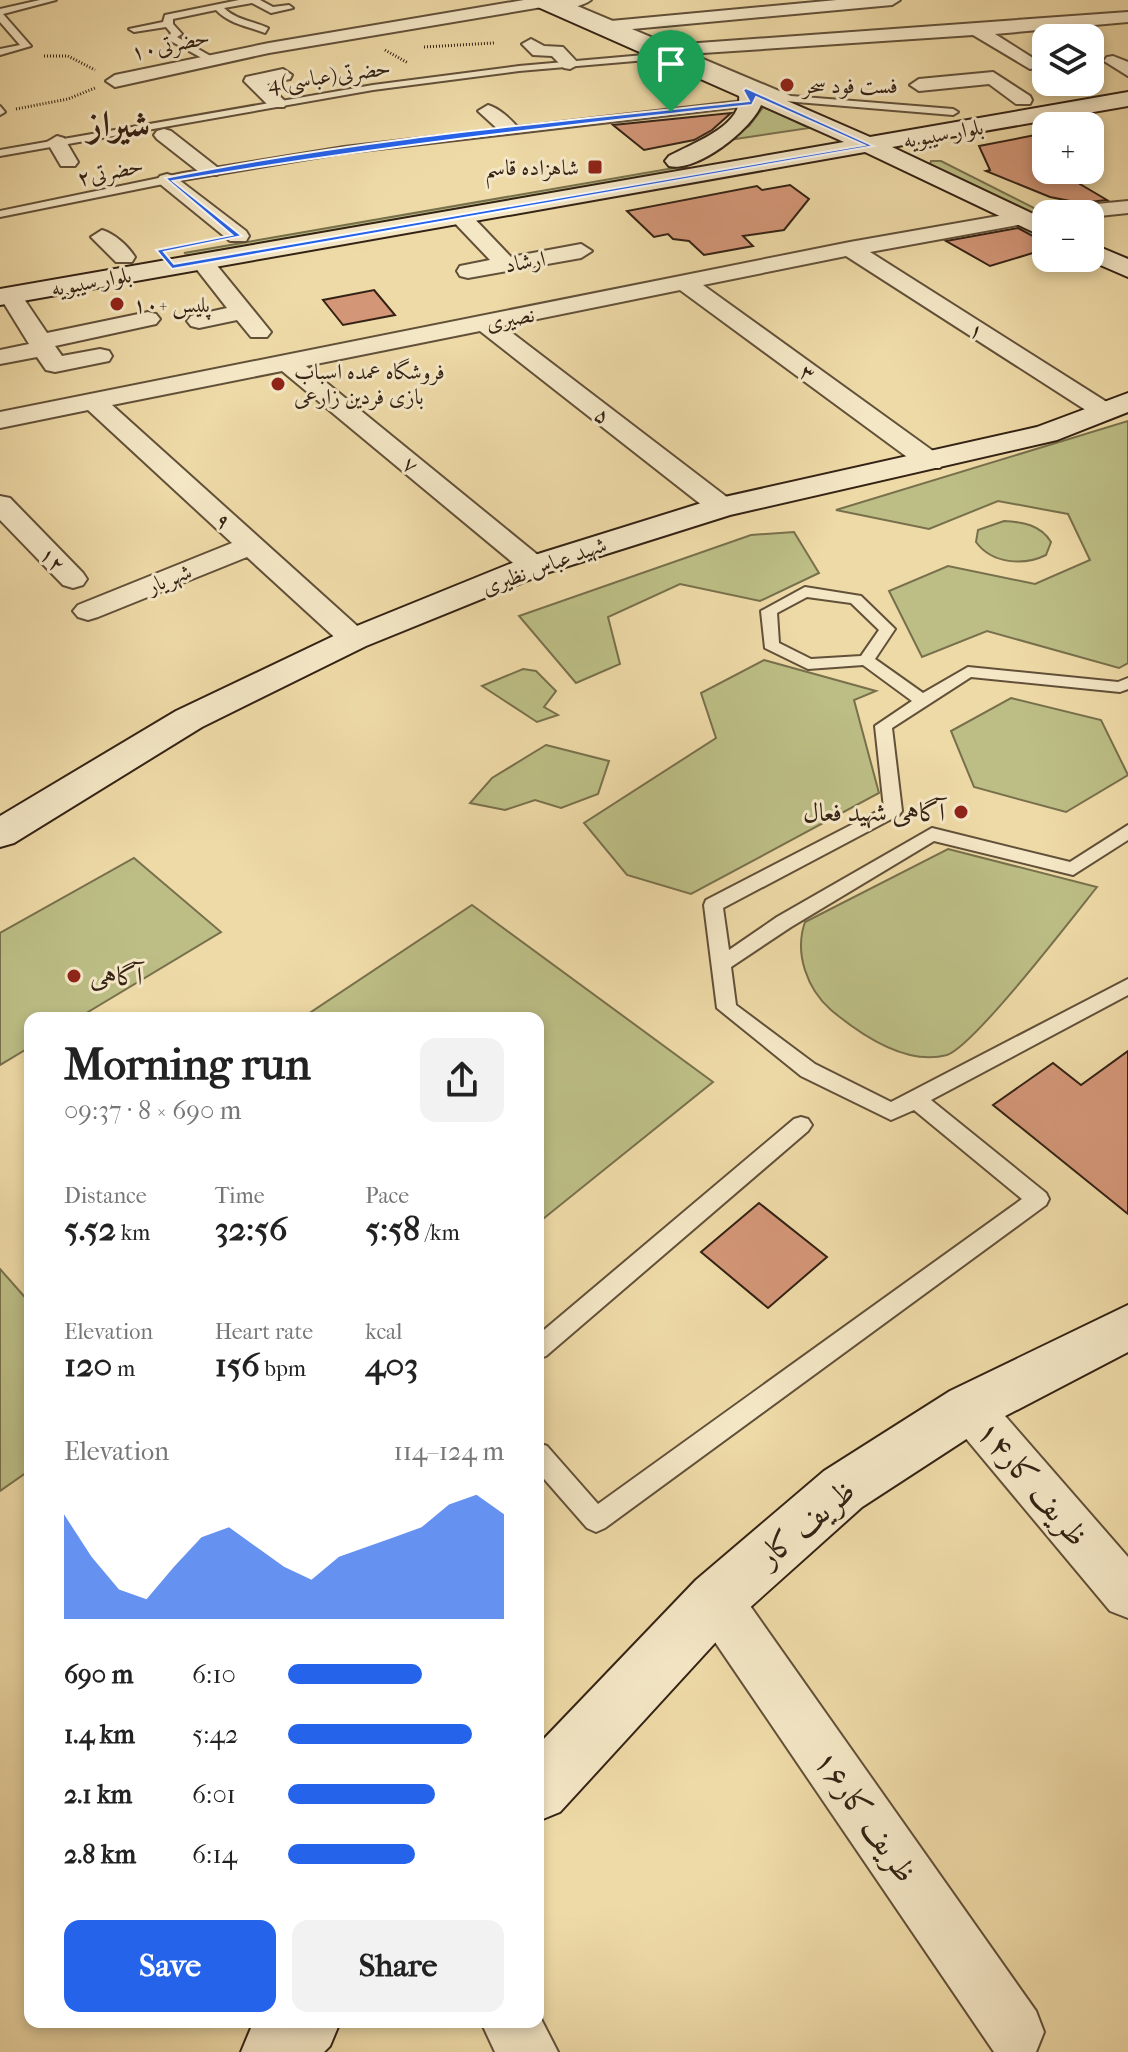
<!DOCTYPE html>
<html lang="en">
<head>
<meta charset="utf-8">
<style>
  :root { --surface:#fff; --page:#f2f2f2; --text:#222; --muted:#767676; --accent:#2563eb }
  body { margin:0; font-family:"IM FELL French Canon",Amiri,serif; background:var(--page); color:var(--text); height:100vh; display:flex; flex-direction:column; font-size:30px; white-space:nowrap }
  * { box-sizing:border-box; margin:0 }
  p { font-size:26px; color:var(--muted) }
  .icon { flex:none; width:44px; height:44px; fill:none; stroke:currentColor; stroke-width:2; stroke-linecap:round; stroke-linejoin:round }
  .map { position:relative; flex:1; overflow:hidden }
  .sheet { position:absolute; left:24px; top:1012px; width:520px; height:1016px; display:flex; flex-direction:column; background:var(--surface); border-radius:16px; box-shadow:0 4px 12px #0003 }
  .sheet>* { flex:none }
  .buttons { position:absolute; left:1032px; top:24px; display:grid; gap:16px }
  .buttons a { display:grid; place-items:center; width:72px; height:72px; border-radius:16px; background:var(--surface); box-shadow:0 4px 12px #0003; font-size:40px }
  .pin { position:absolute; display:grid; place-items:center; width:68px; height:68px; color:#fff; margin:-82px -34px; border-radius:50% 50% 50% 0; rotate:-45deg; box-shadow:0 0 8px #0007 }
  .pin .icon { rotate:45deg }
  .round { display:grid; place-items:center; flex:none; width:84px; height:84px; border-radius:16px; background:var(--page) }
  .head { display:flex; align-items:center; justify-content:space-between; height:136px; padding:0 40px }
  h1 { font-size:44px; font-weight:700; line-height:60px }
  .metrics { display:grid; grid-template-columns:repeat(3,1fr); gap:12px; height:136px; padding:8px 40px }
  .metrics div { display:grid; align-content:center }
  .metrics b { font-size:34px; font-weight:700 }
  .metrics small { font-size:22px; font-weight:400 }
  .metrics p { font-size:22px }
  .chart { height:224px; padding:16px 40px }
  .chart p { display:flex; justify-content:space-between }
  .chart svg { width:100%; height:144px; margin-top:8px; fill:var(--accent); opacity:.7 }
  .button { display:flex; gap:16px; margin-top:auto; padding:16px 40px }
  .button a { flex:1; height:92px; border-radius:16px; background:var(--accent); color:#fff; font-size:32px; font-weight:700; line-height:92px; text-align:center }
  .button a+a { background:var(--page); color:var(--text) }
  ul { padding:0 40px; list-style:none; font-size:26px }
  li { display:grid; grid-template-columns:128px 96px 1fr; align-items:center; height:60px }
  li i { height:20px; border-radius:10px; background:var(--accent) }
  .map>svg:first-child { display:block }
  .green { fill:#bcbe85; stroke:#78704c; stroke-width:2 }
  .building { fill:#d39677; stroke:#342214; stroke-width:2 }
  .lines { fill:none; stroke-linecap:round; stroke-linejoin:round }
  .lane-casing { stroke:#625039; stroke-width:4 }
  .street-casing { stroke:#625039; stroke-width:4 }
  .secondary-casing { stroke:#342214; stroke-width:4 }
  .path { stroke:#342214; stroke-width:3; stroke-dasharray:1 2; stroke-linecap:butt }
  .lane { fill:#f4e7c6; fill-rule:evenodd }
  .street { fill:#f4e7c6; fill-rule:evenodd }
  .secondary { fill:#f4e7c6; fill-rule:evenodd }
  .route { fill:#2563eb; stroke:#fff; stroke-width:2; fill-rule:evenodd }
  .poi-dot { fill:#8f2418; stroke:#f4e7c6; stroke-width:3 }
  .labels { text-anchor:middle; stroke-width:6; stroke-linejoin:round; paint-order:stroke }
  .far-street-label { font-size:22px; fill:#342214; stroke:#f4e7c6 }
  .far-poi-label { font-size:22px; fill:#342214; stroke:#f4e7c6; text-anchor:start }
  .poi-label { font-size:26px; fill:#342214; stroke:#f4e7c6; text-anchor:end }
  .near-street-label { font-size:32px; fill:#342214; stroke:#f4e7c6 }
  .far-town-label { font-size:36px; font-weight:bold; fill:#342214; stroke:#f4e7c6 }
</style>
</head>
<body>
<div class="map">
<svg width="1128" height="2052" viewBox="0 0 1128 2052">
  <rect width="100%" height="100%" fill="#eedaa7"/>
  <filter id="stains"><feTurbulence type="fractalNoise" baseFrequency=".0025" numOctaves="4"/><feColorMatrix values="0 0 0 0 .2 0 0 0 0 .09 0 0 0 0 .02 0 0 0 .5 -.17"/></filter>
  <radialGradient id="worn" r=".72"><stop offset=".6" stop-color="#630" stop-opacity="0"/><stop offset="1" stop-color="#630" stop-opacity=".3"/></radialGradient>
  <path class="green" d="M764 106 809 128 722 141 749 126Z
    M931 161H941L1046 214V221L937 169 930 164Z
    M685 166 688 169 192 255 184 253Z
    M1128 421V663L1119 668 987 631 922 657 889 591 948 566 1035 584 1090 560 1068 514 998 501 929 529 836 510Z
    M1004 521C1023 522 1041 525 1051 542L1046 555C1024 566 992 564 976 542L978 530Z
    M794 532 819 573 760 601 680 584 608 617 620 664 576 683 519 616 751 535Z
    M764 660 876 691 854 700 879 793 691 894 627 875 584 823 716 738 701 693Z
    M523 669 536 671 556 691 544 707 558 715 537 722 482 686Z
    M1011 698 1101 720 1128 775 1066 812 974 787 951 731Z
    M546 745 609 761 598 794 561 808 535 800 505 810 470 803 492 778Z
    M948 849 1097 887C1073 917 974 1046 947 1055 907 1066 861 1035 831 1010 807 989 794 953 805 922Z
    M134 858 221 932 78 1018H30V1047L0 1065V933Z
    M472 905 713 1082 538 1223V1018H302Z
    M0 1269 30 1303V1470L0 1491Z"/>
  <path class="building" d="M731 113 712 130 694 140 644 150 613 125Z
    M1046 133V170H1056L1107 200 1080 203 1050 197 986 171 990 170 979 146Z
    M790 185 809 199 784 230 743 236 753 246 704 255 689 241 673 239 668 234 654 237 627 211 757 186 762 190Z
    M1018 228 1046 243V249L990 266 946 241Z
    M374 290 395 315 343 325 323 300Z
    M1128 1051V1214L993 1105 1053 1063 1081 1085Z
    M759 1203 827 1257 768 1308 701 1252Z"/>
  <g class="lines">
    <defs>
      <path id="lane" d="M40 0H56L3 14 31 46 0 55V49L20 45 0 22V9Z
        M239 0H260L273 7 289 5 293 8 271 13 252 3 224 8C236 20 253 21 268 28L265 33C247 26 229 24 216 10L173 19V24L182 34 177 37 214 58 211 63 167 39 171 33 166 27 134 32 129 29 163 22 165 15Z
        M551 0H563L791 96 953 109 958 112 953 115 785 101Z
        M667 53 670 58 519 71 373 90 0 156V150L373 85 519 66Z
        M752 100 756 101V105L344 153 183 180 0 217V211L183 173 344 147Z
        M0 106 5 112 0 115Z
        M805 587 861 596 895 629 875 659 923 693 968 667 1118 682 1128 678V689L1120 692 971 677 892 728 902 811 899 815 723 908 729 950 777 917 932 828 1070 862 1128 825V840L1073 875 934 841 791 927 731 967 736 1005 815 1064 891 1102 1128 979V995L931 1100 1046 1193 1049 1199 1046 1205 605 1528 596 1532 587 1528 538 1472V1443L547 1446 598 1504 1022 1199 914 1110 891 1120 801 1076 717 1008 704 905 706 900 884 808 875 726 912 701 863 665 808 669 765 648 761 611ZM807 597 851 603 879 630 861 656 811 659 779 643 777 613Z
        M801 1117 808 1119 812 1125 808 1131 546 1356 538 1359V1335L794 1119Z"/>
      <path id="street" d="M524 0H591C581 8 554 12 542 7L269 53 115 87 106 81 115 75 269 43Z
        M837 0H900L892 5 600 32 591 27 600 22Z
        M1128 12V22L995 34 1036 60 1039 64 1036 68 1030 69 973 35 657 56 648 51 657 46Z
        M531 39 544 46 563 47 579 64 570 69 564 68 552 56 533 55 522 44Z
        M1113 56 1128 62V76L1104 61 1107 57Z
        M283 69 292 75 290 79 267 84 287 103 284 107H270L244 81 246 77Z
        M993 72 1030 96 1032 100 1030 104H1016L989 84 919 91 910 85 919 79Z
        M488 105C499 108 512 120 519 129L516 133H502L478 111Z
        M164 129 171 131 217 167 220 171 217 175H203L157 139 154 135 157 131Z
        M57 136 64 138 78 162 75 166H61L47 142Z
        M167 174 174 176 246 231 249 236 246 241H230L160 184 157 180 160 176Z
        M1128 201V213L1090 217V214H1044L1055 208Z
        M460 211 468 212 511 257 581 244 592 251 581 258 468 278 460 276 457 271 460 266 490 260 449 217Z
        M1021 212 1032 218 1029 223 870 252 1113 406 1117 411 1113 416H1095L846 256 703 285 940 456 944 462 940 468H922L680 290 503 326 732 501 736 507 732 513 722 515 712 513 480 331 306 366 544 560 548 566 544 572 534 575 524 572 282 371 112 405 365 633 369 639 365 645 354 648 343 645 247 557 98 617 88 620 78 617 73 611 78 605 232 543 88 410 0 428V412L850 242Z
        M102 230C115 234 128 246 135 257L132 262H116L91 237Z
        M202 255 210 257 267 327 271 332 267 337H251L237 320 199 328 191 326 187 321 191 316 227 308 191 262Z
        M10 288 18 290 47 333 148 312 156 314 160 319 156 324 55 346 62 356 100 349 109 351 112 356 109 361 55 372 46 370 37 357 0 364V350L29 344 0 297 2 290Z
        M0 496 10 498 83 573 87 579 83 585 73 588 63 585 0 520Z
        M969 1387 985 1393 1128 1557V1618L1110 1611 953 1423 946 1408 953 1393Z
        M716 1576 734 1583 1036 2011 1044 2032 1036 2052H994L698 1617 691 1600 698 1583Z
        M538 2013 558 2052H495L481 2022H538Z"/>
      <path id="secondary" d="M528 0H555L870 137 1128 92V106L892 147 1046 220V238L865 152 0 305V289L844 142 761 105C751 130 696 173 669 166L665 161 669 156C691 144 743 126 739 96L531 4Z
        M1090 243 1128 259V277L1084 258H1090Z
        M1128 393V412L1057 440 730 515 546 573 366 646 202 727 14 843 0 847V816L176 711 342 632 522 559 711 500 1037 427Z
        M1128 1305V1352L988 1425 862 1507 736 1620 560 1812 538 1821V1745L696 1580 824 1471 950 1391Z
        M257 2022H340L330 2046 324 2052H241L251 2028Z"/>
    </defs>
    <use href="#lane" class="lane-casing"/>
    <use href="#street" class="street-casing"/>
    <use href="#secondary" class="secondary-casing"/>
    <path class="path" d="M424 47 494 43
      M385 50 408 63
      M44 56H68L95 70
      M16 109 68 99 95 88"/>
    <use href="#lane" class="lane"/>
    <use href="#street" class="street"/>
    <use href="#secondary" class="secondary"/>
  </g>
  <path class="route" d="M746 88 874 146 172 269 156 250 232 235 165 178C357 139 554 122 749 101L743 90ZM756 97 864 145 174 264 164 252 242 236 173 181C365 148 558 126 752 105Z"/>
  <g class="poi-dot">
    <circle cx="787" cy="85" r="8"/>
    <rect x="587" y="159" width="16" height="16" rx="4"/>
    <circle cx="117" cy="304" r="8"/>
    <circle cx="278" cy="384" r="8"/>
    <circle cx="961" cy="812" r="8"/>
    <circle cx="74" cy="976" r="8"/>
  </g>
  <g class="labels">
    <g class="far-street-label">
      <text transform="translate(170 44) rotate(-12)" y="8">حضرتی۱۰</text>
      <text transform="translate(329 75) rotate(-8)" y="8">4حضرتی(عباسی)</text>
      <text transform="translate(943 133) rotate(-10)" y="8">بلوار سیبویه</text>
      <text transform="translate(110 171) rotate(-12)" y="8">حضرتی۲</text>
      <text transform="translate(525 261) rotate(-10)" y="8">ارشاد</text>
      <text transform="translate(91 281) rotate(-10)" y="8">بلوار سیبویه</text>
      <text transform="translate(510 318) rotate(-11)" y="8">نصیری</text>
      <text transform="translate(977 330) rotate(32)" y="8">۱</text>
      <text transform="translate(808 372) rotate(36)" y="8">۳</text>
      <text transform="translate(603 415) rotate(38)" y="8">۵</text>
      <text transform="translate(411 464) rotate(40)" y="8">۷</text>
      <text transform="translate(224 520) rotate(42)" y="8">۹</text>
      <text transform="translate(53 559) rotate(46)" y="8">۱۲</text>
      <text transform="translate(544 565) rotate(-20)" y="8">شهید عباس نظیری</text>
      <text transform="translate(169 578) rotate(-22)" y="8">شهریار</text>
    </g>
    <g class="far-poi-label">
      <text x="803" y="93">فست فود سحر</text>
      <text x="579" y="175" text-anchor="end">شاهزاده قاسم</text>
      <text x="133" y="312">پلیس +۱۰</text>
      <text x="294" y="379">فروشگاه عمده اسباب<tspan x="294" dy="25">بازی فردین زارعی</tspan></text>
    </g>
    <g class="poi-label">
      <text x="945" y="821">آگاهی شهید فعال</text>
      <text x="90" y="985" text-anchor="start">آگاهی</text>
    </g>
    <g class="near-street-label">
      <text transform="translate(1033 1483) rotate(50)" y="11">ظریف کار۱۴</text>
      <text transform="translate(806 1523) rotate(-40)" y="11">ظریف کار</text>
      <text transform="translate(866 1816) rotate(55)" y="11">ظریف کار۱۶</text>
    </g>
    <g class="far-town-label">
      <text x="119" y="136">شیراز</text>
    </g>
  </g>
  <rect width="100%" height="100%" filter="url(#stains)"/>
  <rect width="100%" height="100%" fill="url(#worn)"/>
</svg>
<div class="buttons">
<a><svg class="icon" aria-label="layers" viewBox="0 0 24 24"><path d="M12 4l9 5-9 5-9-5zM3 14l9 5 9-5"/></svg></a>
<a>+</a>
<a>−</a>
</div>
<div class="pin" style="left:671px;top:112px;background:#1e9e55"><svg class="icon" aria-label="arrive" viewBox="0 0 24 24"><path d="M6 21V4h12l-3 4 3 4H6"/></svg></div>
<section class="sheet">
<div class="head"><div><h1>Morning run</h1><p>09:37 · 8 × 690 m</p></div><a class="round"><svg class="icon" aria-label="share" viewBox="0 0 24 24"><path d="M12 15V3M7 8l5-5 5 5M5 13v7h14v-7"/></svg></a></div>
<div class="metrics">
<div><p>Distance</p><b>5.52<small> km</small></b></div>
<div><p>Time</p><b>32:56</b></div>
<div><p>Pace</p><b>5:58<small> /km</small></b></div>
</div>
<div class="metrics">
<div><p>Elevation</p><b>120<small> m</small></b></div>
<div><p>Heart rate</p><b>156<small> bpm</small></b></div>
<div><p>kcal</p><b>403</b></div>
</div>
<div class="chart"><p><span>Elevation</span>114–124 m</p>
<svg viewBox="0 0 160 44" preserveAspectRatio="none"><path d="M0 44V12L10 25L20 35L30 38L40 28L50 19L60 16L70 22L80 28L90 32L100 25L110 22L120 19L130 16L140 9L150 6L160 12V44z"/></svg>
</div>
<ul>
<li><b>690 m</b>6:10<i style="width:62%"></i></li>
<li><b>1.4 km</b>5:42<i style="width:85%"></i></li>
<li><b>2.1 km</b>6:01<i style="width:68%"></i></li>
<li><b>2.8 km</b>6:14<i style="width:59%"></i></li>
</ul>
<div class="button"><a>Save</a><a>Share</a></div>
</section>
</div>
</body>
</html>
